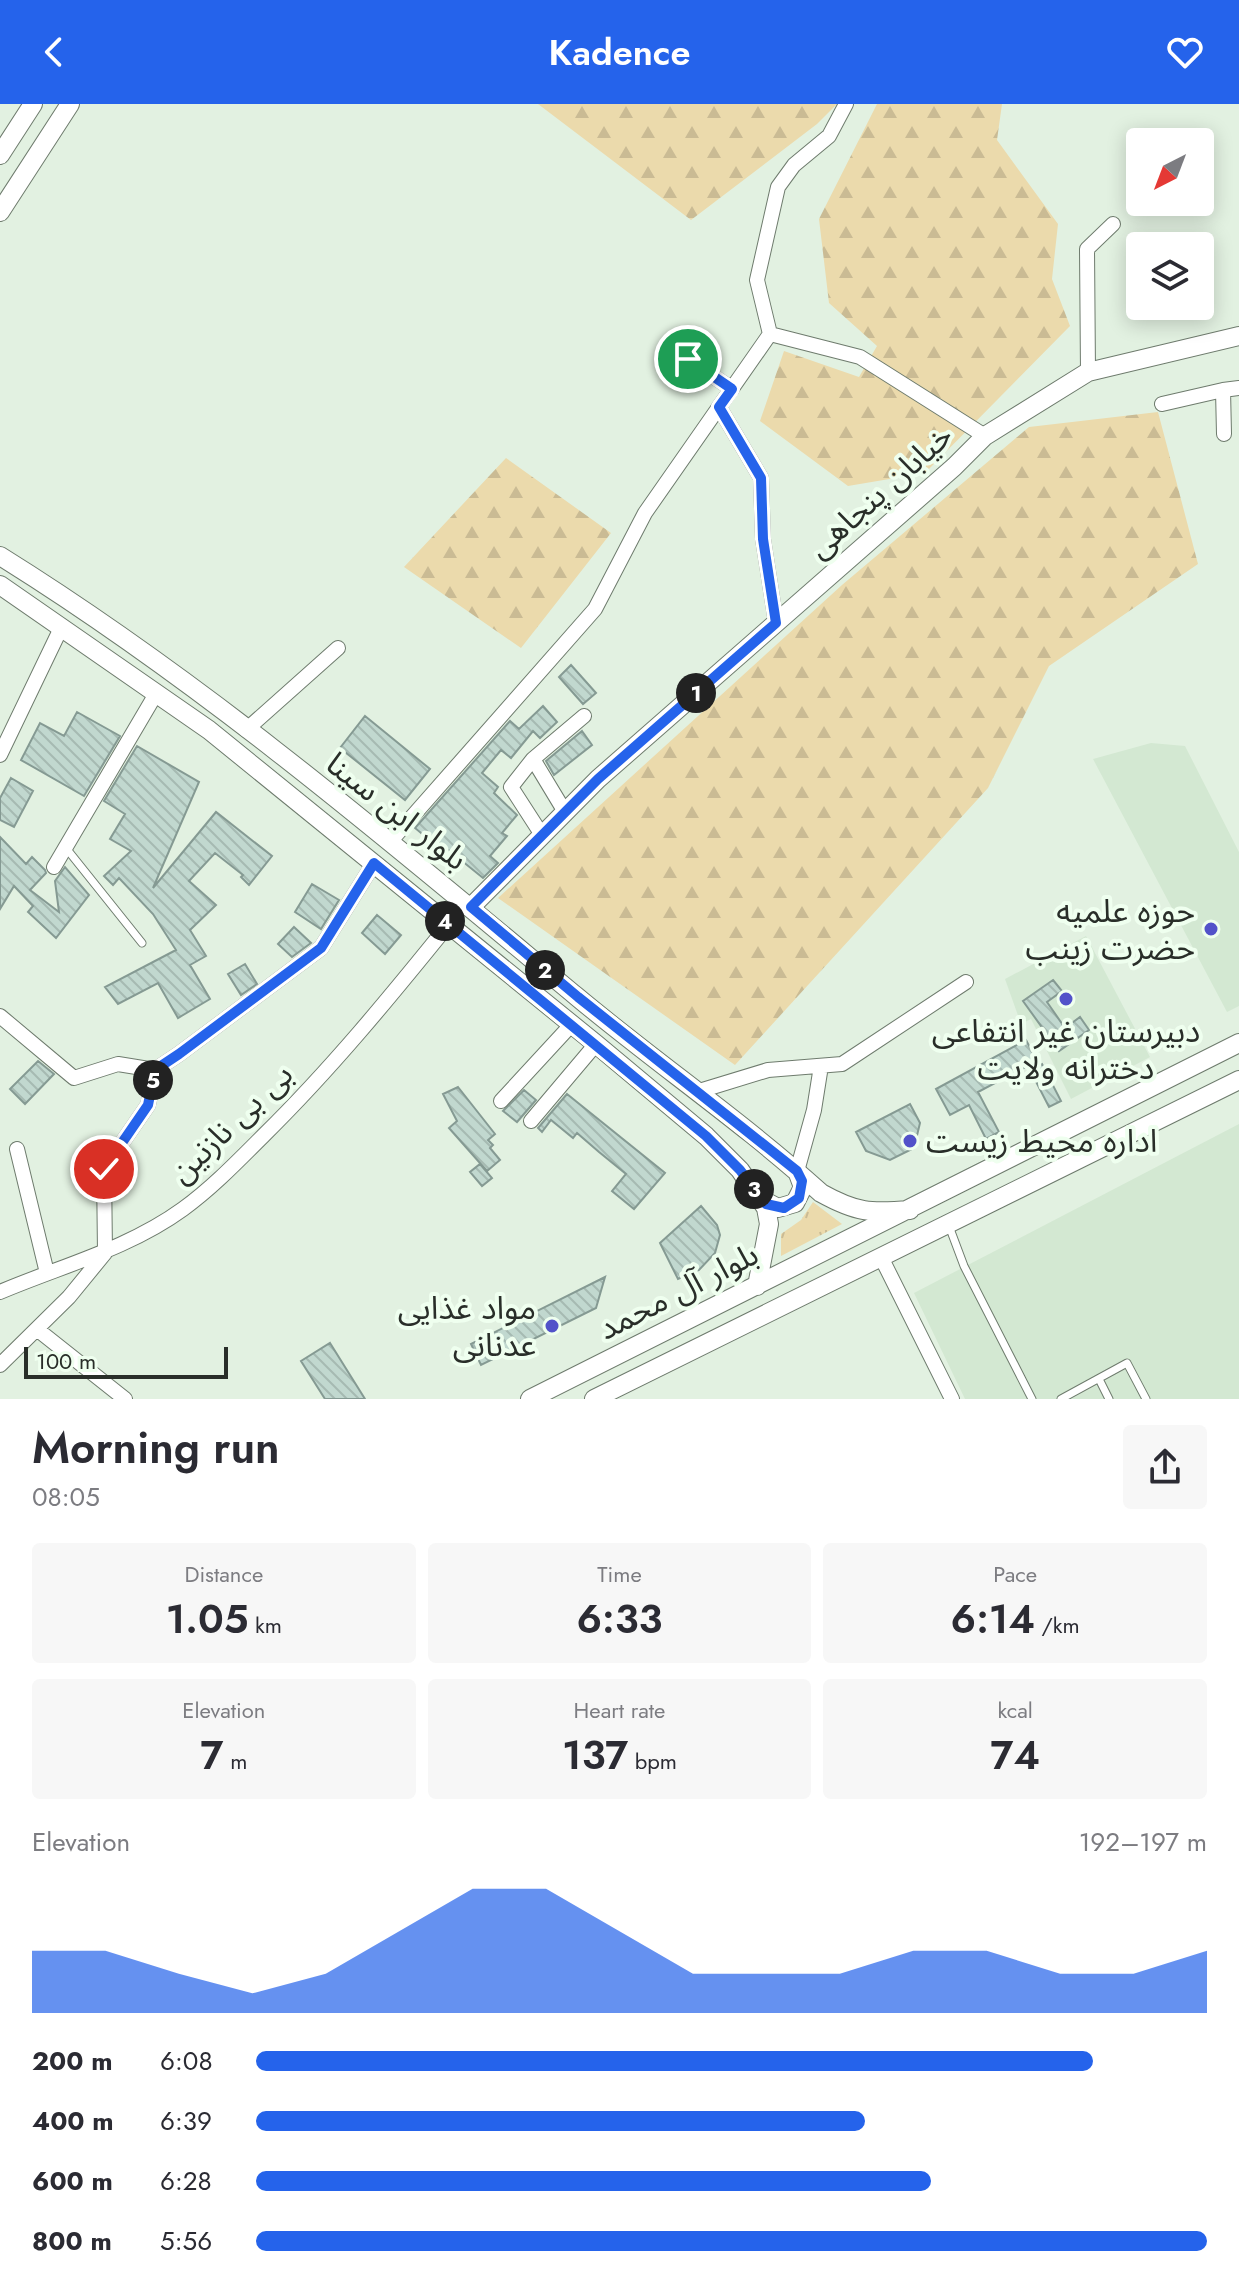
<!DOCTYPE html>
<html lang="en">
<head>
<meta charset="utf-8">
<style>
  :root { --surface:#fff; --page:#f7f7f7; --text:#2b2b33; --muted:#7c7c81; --accent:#2563eb }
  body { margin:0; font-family:Jost,"Noto Sans Arabic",sans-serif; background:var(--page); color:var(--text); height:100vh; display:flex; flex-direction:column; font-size:30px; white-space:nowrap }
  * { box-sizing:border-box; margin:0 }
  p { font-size:26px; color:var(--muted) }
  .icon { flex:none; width:44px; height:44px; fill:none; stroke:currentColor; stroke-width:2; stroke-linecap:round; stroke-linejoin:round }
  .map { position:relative; height:1295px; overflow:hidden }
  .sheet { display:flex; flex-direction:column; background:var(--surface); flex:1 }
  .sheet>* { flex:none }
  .needle { width:52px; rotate:222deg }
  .tools { position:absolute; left:1126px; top:24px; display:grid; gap:16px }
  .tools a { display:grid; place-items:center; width:88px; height:88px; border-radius:8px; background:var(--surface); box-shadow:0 4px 20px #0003; font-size:40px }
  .scale { position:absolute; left:24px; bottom:20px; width:204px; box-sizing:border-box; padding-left:8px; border:4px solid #292e29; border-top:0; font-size:22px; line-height:28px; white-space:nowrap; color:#292e29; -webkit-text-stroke:6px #efffef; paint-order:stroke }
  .pin { position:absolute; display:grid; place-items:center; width:68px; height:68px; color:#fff; margin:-34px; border:4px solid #fff; border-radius:50%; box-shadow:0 2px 8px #0007 }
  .km { position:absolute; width:40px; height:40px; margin:-20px; border-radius:50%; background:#222; color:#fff; font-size:22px; line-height:40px; text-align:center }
  .round { display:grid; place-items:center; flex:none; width:84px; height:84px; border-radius:8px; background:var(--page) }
  .head { display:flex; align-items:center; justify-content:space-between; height:136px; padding:0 32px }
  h1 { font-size:44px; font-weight:600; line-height:60px }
  .metrics { display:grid; grid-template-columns:repeat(3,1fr); gap:12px; height:136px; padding:8px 32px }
  .metrics div { display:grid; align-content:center; border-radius:8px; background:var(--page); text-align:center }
  .metrics b { font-size:40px; font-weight:600 }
  .metrics small { font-size:22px; font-weight:400 }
  .metrics p { font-size:22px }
  .chart { height:224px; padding:16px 32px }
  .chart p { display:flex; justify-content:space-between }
  .chart svg { width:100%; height:144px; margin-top:8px; fill:var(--accent); opacity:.7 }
  ul { padding:0 32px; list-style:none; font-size:26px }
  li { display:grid; grid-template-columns:128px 96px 1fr; align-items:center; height:60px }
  li i { height:20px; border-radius:10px; background:var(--accent) }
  header { display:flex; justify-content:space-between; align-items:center; height:104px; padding:0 32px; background:var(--accent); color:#fff; font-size:36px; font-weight:600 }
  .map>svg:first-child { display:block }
  .built { fill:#d3e8d2 }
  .grass { fill:url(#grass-tufts) }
  .forest { fill:url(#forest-firs) }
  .building { fill:url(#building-back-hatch); stroke:#859a93; stroke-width:2 }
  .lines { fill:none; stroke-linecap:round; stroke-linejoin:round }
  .lane-casing { stroke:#6e7b6d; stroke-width:9 }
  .street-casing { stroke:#6e7b6d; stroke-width:16 }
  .secondary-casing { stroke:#6e7b6d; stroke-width:20 }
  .lane { stroke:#fff; stroke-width:7 }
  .street { stroke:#fff; stroke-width:14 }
  .secondary { stroke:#fff; stroke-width:18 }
  .route-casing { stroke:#fff; stroke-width:16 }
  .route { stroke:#2563eb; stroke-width:10 }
  .poi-dot { fill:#5252c9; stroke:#efffef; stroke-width:3 }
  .labels { text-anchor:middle; stroke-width:8; stroke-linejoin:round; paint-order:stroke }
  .street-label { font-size:32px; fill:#292e29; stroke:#efffef }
  .poi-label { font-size:32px; fill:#292e29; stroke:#efffef; text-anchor:end }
</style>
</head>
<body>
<header><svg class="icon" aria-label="back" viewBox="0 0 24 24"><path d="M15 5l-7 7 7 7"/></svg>Kadence<svg class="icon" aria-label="heart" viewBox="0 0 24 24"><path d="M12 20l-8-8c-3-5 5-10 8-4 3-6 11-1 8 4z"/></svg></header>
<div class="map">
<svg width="1239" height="1295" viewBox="0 0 1239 1295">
  <defs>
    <pattern id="grass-tufts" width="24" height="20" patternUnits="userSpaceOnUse" patternTransform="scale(2)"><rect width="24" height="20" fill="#ebdaac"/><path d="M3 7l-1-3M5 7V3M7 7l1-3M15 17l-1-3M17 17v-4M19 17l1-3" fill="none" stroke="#cabb94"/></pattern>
    <pattern id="forest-firs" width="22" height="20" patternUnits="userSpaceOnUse" patternTransform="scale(2)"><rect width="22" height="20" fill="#ebdaac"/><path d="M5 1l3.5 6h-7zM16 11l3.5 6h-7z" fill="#cabb94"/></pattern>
    <pattern id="building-back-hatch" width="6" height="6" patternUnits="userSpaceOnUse" patternTransform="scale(2)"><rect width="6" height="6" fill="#c1d8cf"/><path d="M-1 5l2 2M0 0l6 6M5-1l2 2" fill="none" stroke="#a6bab2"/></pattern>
  </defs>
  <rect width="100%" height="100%" fill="#e2f1e1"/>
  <path class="built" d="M1151 639 1185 642 1239 748V902L1227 908 1093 655Z
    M1086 832 1150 953 1071 995 1031 915 1021 920 1005 875Z
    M1239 1020V1295H965L914 1189Z"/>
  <path class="grass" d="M813 1098 842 1120 781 1152V1130L801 1116Z"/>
  <path class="forest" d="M538 0H837L817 20 691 116Z
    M877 0H1002L997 36 1058 120 1052 175 1070 222 925 369 848 382 760 317 784 247 859 273 877 242 829 199 819 115Z
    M1158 308 1198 460 1049 562 988 684 735 961 498 794 842 481 1029 323Z
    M506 354 611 429 521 544 404 463Z"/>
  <path class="building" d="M571 561 596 589 583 600 559 573Z
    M543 602 557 618 540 634 533 627 511 654 501 646 482 669 498 683 494 689 517 711 502 729 507 732 490 752 498 759 483 774 430 731 427 734 415 724 510 617 519 625Z
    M77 608 120 632 84 692 21 656 40 619 64 632Z
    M365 612 430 665 405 696 340 644Z
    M582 627 592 641 554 671 546 657Z
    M137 642 199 678 153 784 216 708 272 752 249 781 241 773 243 771 215 749 189 777 216 801 190 826 206 852 190 861 210 895 178 914 158 879 118 900 105 883 176 846 153 810 119 774 113 781 104 772 131 747 110 735 125 710 104 697Z
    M11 674 33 687 14 723 0 716V694Z
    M0 733 26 760 32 753 45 766 46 769 30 786 59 808 55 777 65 763 89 791 56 834 28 808 33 802 14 782 0 805Z
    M312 780 339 796 321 825 295 808Z
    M377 811 401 831 385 850 362 829Z
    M294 823 311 839 292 853 278 840Z
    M245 860 257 880 241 891 228 870Z
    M1053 876 1062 887 1047 898 1065 924 1080 913 1089 926 1059 947 1023 897Z
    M1026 936 1037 957 978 988 999 1028 986 1035 969 1001 950 1011 936 985Z
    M38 957 54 970 25 1000 10 985Z
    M1042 960 1061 997 1049 1003 1030 966Z
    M458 983 495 1030 488 1036 493 1041 490 1044 500 1056 487 1067 449 1024 457 1017 443 990Z
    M524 986 536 996 517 1018 503 1007Z
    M567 990 665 1069 634 1105 612 1087 626 1070 599 1048 577 1029 573 1034 551 1016 542 1028 538 1024Z
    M910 1000 920 1019 914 1044 890 1056 866 1047 856 1028Z
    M480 1060 492 1074 482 1082 470 1068Z
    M701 1102 717 1121 720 1131 715 1149 699 1166 678 1175 660 1139Z
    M605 1173 596 1204 481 1261 471 1240Z
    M330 1239 365 1295H325L301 1257Z"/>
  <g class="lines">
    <defs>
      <path id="lane" d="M66 744 142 839
        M949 1122 964 1162 1032 1295
        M1099 1275 1109 1295
        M1061 1295 1127 1259 1146 1295"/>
      <path id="street" d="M770 230 860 253 985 332
        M688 255 732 285
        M1088 268 1087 145 1113 120
        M1162 300 1223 286
        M719 303 761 374 763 435 776 519
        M1224 330 1223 286 1239 284
        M246 626 338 544
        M0 651 62 522
        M533 655 584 612
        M542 731 511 683 533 655 565 708
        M389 739 595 505 645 409 770 230 757 176 778 83 794 61 829 32 846 0
        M54 763 157 588
        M0 912 74 974 118 960 155 966
        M696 988 768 966 842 960 966 878
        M501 997 572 920
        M531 1017 596 940
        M17 1045 47 1169
        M797 1067 814 1006 821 962
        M881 1153 952 1295
        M0 1188C61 1162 128 1145 183 1105 212 1084 238 1057 264 1031 331 965 390 893 449 820
        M38 1226 125 1295
        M0 1261 69 1193 105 1149 104 1065 148 1001 155 966 179 950 321 844 374 759"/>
      <path id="secondary" d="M0 51 33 0
        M0 108 70 0
        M0 452C204 579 391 738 576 892 656 959 744 1019 821 1089 857 1109 870 1109 910 1106
        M0 481 209 626 596 940 706 1032 740 1066 766 1104 769 1120 757 1182
        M471 803 598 675 954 363 985 332 1088 268 1239 232
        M761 1095 778 1104 795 1099 803 1083 797 1067
        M530 1295 1239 939
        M594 1295 1239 976"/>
    </defs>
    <use href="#lane" class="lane-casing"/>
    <use href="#street" class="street-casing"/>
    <use href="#secondary" class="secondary-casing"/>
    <use href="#lane" class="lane"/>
    <use href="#street" class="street"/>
    <use href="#secondary" class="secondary"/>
  </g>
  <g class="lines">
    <defs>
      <path id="route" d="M104 1065 148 1001 155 966 179 950 321 844 374 759 706 1032 740 1066 766 1100 784 1104 799 1094 802 1077 797 1067 578 893 471 803 598 675 776 519 763 435 761 374 719 303 732 285 688 255"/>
    </defs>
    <use href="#route" class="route-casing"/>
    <use href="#route" class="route"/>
  </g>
  <g class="poi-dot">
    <circle cx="1211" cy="825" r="8"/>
    <circle cx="1066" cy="895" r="8"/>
    <circle cx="910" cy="1037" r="8"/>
    <circle cx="552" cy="1222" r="8"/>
  </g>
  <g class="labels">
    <g class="street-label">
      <text transform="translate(880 387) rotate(-42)" y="11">خیابان پنجاهی</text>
      <text transform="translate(397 707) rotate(38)" y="11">بلوار ابن سینا</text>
      <text transform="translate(231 1019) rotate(-44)" y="11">بی بی نازنین</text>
      <text transform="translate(678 1187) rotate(-27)" y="11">بلوار آل محمد</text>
    </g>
    <g class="poi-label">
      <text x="1195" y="818">حوزه علمیه<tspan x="1195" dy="37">حضرت زینب</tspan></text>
      <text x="1066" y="938" text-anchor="middle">دبیرستان غیر انتفاعی<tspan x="1066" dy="37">دخترانه ولایت</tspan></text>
      <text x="926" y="1048" text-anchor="start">اداره محیط زیست</text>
      <text x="536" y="1215">مواد غذایی<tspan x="536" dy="37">عدنانی</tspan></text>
    </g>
  </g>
</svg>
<div class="tools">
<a><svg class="needle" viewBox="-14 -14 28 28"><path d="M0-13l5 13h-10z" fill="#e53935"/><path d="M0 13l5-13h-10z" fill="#7c7c81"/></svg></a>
<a><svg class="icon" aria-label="layers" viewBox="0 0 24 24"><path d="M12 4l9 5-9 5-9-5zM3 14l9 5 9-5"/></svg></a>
</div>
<div class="scale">100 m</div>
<div class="pin" style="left:688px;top:255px;background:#1e9e55"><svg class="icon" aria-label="arrive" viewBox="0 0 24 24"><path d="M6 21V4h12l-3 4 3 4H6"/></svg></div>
<div class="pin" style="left:104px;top:1065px;background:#d93025"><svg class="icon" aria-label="check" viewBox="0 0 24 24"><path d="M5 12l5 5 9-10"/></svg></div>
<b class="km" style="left:696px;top:589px">1</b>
<b class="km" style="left:545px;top:866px">2</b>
<b class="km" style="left:754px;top:1085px">3</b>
<b class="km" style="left:445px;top:817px">4</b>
<b class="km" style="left:153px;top:976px">5</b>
</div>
<section class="sheet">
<div class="head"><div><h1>Morning run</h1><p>08:05</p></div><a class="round"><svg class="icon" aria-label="share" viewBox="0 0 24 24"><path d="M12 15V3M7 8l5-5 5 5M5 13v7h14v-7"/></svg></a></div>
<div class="metrics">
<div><p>Distance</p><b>1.05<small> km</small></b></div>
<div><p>Time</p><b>6:33</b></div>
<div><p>Pace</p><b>6:14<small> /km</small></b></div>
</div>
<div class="metrics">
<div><p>Elevation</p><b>7<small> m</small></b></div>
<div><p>Heart rate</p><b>137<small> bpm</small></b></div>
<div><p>kcal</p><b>74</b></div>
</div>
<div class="chart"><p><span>Elevation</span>192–197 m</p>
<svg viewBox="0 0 160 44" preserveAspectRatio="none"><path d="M0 44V25L10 25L20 32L30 38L40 32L50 19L60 6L70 6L80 19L90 32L100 32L110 32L120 25L130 25L140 32L150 32L160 25V44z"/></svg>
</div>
<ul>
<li><b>200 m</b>6:08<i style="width:88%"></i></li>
<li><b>400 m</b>6:39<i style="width:64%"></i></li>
<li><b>600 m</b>6:28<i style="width:71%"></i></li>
<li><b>800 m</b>5:56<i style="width:100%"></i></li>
</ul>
</section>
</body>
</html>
